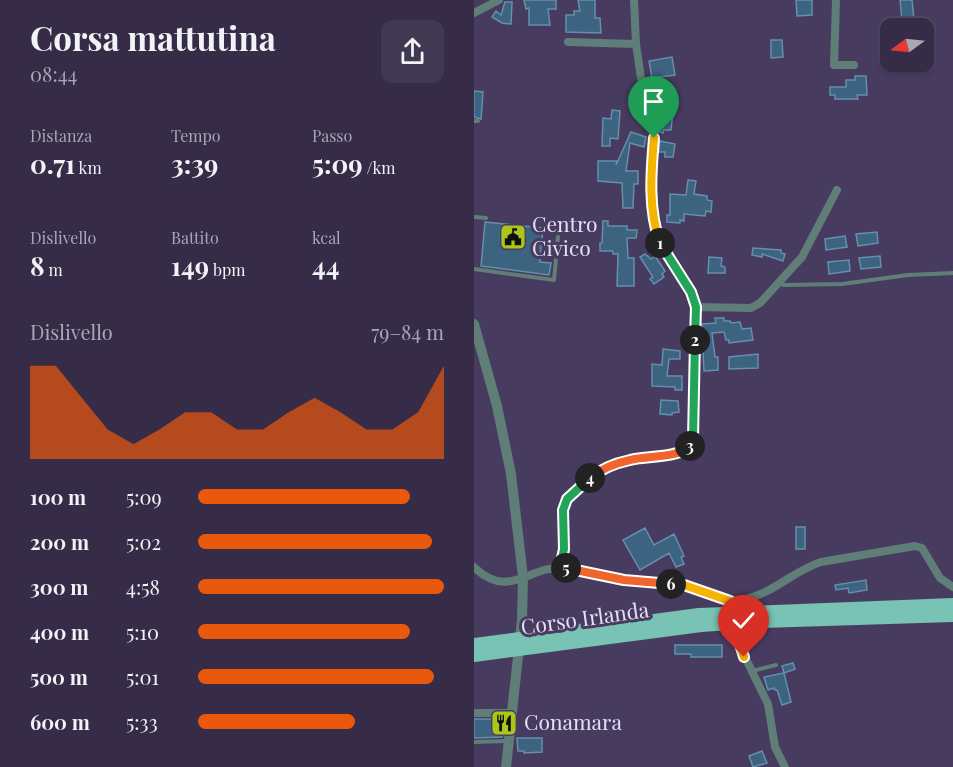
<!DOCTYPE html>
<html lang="it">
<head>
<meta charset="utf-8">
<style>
  :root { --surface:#362c48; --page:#413852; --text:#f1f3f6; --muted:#aaa7b4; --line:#504860; --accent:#ea580c }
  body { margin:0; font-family:"Playfair Display",serif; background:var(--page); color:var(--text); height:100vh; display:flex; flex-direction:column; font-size:22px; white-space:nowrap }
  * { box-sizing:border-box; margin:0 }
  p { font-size:20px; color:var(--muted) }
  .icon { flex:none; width:33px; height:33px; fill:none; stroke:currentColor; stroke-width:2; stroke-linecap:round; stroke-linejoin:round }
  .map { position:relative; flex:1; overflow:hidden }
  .panel { display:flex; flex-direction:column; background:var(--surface); width:474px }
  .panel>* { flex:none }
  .needle { width:39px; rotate:255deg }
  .fabs { position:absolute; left:406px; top:18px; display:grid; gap:12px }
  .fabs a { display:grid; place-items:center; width:54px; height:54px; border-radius:12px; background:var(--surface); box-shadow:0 2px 4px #0004,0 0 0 2px var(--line); font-size:30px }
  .pin { position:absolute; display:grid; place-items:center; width:51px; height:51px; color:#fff; margin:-62px -26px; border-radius:50% 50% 50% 0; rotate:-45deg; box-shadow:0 0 6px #0007 }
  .pin .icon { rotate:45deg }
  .km { position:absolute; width:30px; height:30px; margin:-15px; border-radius:50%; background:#222; color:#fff; font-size:16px; line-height:30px; text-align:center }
  .round { display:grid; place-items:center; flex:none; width:63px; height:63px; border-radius:12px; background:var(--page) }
  .summary { display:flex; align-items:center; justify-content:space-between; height:102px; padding:0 30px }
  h1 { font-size:33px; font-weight:700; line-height:45px }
  .figures { display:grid; grid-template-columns:repeat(3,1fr); gap:9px; height:102px; padding:6px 30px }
  .figures div { display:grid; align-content:center }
  .figures b { font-size:26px; font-weight:700 }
  .figures small { font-size:16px; font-weight:400 }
  .figures p { font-size:16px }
  .chart { height:168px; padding:12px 30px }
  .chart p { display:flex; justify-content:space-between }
  .chart svg { width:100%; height:108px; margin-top:6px; fill:var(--accent); opacity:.7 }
  ul { padding:0 30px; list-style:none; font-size:20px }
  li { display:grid; grid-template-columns:96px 72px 1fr; align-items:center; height:45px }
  li i { height:15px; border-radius:8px; background:var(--accent) }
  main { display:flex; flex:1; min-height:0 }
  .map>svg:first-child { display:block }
  .building { fill:#3c637f; stroke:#668fac; stroke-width:1.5 }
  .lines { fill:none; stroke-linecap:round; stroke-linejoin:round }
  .service { stroke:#5f7e77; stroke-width:4 }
  .minor { stroke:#5f7e77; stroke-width:8 }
  .tertiary { stroke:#5f7e77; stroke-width:10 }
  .trunk-bridge { stroke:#79c3b4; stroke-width:14 }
  .split-1-casing { stroke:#fff; stroke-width:12 }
  .split-2-casing { stroke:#fff; stroke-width:12 }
  .split-3-casing { stroke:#fff; stroke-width:12 }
  .split-4-casing { stroke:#fff; stroke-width:12 }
  .split-5-casing { stroke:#fff; stroke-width:12 }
  .split-6-casing { stroke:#fff; stroke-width:12 }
  .split-7-casing { stroke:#fff; stroke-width:12 }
  .split-1 { stroke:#f5b400; stroke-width:8 }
  .split-2 { stroke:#22a559; stroke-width:8 }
  .split-3 { stroke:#22a559; stroke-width:8 }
  .split-4 { stroke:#f0652b; stroke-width:8 }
  .split-5 { stroke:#22a559; stroke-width:8 }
  .split-6 { stroke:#f0652b; stroke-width:8 }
  .split-7 { stroke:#f5b400; stroke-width:8 }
  .labels { text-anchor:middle; stroke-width:6; stroke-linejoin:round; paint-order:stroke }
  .poi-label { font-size:21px; fill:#e5def5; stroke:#483b60; text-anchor:start }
  .street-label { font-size:21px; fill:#e5def5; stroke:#483b60 }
</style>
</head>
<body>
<main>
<section class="panel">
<div class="summary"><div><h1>Corsa mattutina</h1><p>08:44</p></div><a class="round"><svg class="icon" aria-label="share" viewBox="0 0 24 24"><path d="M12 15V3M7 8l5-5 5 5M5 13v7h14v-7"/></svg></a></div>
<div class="figures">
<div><p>Distanza</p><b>0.71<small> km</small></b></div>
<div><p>Tempo</p><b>3:39</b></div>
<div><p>Passo</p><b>5:09<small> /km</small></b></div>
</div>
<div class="figures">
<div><p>Dislivello</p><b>8<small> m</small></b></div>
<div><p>Battito</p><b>149<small> bpm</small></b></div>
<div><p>kcal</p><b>44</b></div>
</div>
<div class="chart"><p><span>Dislivello</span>79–84 m</p>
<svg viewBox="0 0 160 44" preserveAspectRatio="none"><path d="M0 44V6L10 6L20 19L30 32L40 38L50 32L60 25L70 25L80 32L90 32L100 25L110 19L120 25L130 32L140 32L150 25L160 6V44z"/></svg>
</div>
<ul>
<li><b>100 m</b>5:09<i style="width:86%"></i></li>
<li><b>200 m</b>5:02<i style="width:95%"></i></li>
<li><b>300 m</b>4:58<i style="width:100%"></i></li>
<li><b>400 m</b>5:10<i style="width:86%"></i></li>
<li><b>500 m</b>5:01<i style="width:96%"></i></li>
<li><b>600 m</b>5:33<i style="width:64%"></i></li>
</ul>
</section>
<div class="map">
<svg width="479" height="767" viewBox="0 0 479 767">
  <rect width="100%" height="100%" fill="#483b60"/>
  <path class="building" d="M50 0H82V9H74L76 25H55V8L52 9Z
    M104 0H121V18H126L127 33 92 32V15H100V11H106Z
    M322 0H338V15L323 16Z
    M426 0H438L440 19 428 20Z
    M31 2H38L37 24 28 23 18 17 22 11 27 15Z
    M297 40H308L309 57 297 58Z
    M198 57 201 75 178 78 175 61Z
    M381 76H392L393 95H383L384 99H361V95H356V87H372V80H381Z
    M0 91 9 92 7 119 0 117Z
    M138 110 146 111 144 139 136 138V146H128L129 118 137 119Z
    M199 111 197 130H189V133L185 132 183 124 186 113Z
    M157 132 172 137 170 147 156 143 152 171H164V184H160L159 208H149L148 183 124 181V161H143L142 165Z
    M186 141 201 144 199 157H191V152H185Z
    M214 180 222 181 220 194 233 196V200L238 201 237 212 232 211 231 216 210 214V221L206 220V223L193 222V215H196V194L212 195Z
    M129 221H134V226H153V230H163L162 238H153L154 258H160V286H143L144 254H139V251H126V243H128Z
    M11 222 69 228 66 262 77 263 75 275 7 266Z
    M403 232 404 243 384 246 382 234Z
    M371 236 373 247 352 250 351 239Z
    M279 248 307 250V253L311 254 309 261 288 254V257L278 255Z
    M171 254 177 259 181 256 191 271 188 274 190 277 180 284 176 279 179 277 166 257Z
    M406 256 407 267 387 269 385 258Z
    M235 257 248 258 247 266 251 267V273H234Z
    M375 260 376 271 355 274 354 262Z
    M241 318H250V321H256L257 323 266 322 268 329 277 328 279 340 255 343V340H252L250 332 238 333 241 357H244V370L230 371 229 351H227L228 324 242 323Z
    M189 349 206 351V359H195L193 376H208V390H201V387L178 386V364L188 365Z
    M284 354V368L255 369V357Z
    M187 400 204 401 205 412 198 413V415L186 414Z
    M322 527H331V549H322Z
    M171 528 180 545 200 534 210 556 207 557 210 564 202 567 195 553 166 570 149 540Z
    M392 580 393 590 375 593 374 588 362 590 361 585Z
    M201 645H248V657H217V654H201Z
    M319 663 321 669 310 673 317 702 308 705 303 690H301L300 688 294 690 290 677 310 673 308 666Z
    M0 719H30L28 737 0 738Z
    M43 738H68V752L50 753V751H44Z
    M288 751 293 763 279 767 275 756Z"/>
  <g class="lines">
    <path class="service" d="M0 121H4
      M0 217 12 218
      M0 269 80 280 84 237
      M309 285 368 284 434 275 479 273
      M278 671 302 665
      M0 742 32 741"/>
    <path class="minor" d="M362 0 360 65H380
      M0 13 25 0
      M94 42 162 44
      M222 307 277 308 286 303 328 257 363 190
      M0 567C35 601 55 565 90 568 110 569 129 577 148 580 168 583 188 581 208 585 227 588 244 602 265 600 296 597 318 571 347 562L441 546 448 548 466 578 479 587
      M86 567 90 549 89 510 93 499 103 488 125 471 156 460 205 453 215 448 219 438 222 307 217 292 206 272 187 247 179 223 177 174 180 137 168 85 162 44 160 0
      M256 601 261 629 271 657 294 704 301 747 311 767
      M0 713H38"/>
    <path class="tertiary" d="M0 324 23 406 37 474 49 577 48 620 32 767"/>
    <path class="trunk-bridge" d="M0 645 225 615 479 605
      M0 655 227 625 286 621 479 615"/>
  </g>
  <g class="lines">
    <defs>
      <path id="split-1" d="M180 138C177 173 174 209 186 243"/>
      <path id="split-2" d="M186 243 217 292 222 307 221 340"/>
      <path id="split-3" d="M216 446 219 438 221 340"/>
      <path id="split-4" d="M116 478C127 469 142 463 156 460 174 455 202 459 216 446"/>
      <path id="split-5" d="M92 568 86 567 90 549 89 510 93 499 116 478"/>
      <path id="split-6" d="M92 568 150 580 197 584"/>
      <path id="split-7" d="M197 584 210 585 256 601 261 629 270 657"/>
    </defs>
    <use href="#split-1" class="split-1-casing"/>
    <use href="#split-2" class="split-2-casing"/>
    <use href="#split-3" class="split-3-casing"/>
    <use href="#split-4" class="split-4-casing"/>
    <use href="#split-5" class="split-5-casing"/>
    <use href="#split-6" class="split-6-casing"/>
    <use href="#split-7" class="split-7-casing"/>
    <use href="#split-1" class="split-1"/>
    <use href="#split-2" class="split-2"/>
    <use href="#split-3" class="split-3"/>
    <use href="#split-4" class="split-4"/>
    <use href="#split-5" class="split-5"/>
    <use href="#split-6" class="split-6"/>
    <use href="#split-7" class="split-7"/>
  </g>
  <defs>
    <symbol id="civic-square" viewBox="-11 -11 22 22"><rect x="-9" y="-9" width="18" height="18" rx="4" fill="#aac719" stroke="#483b60"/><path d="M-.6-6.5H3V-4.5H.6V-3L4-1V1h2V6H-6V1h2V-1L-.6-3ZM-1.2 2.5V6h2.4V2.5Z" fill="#111"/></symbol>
    <symbol id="restaurant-square" viewBox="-11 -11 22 22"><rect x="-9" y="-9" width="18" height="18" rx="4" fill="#aac719" stroke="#483b60"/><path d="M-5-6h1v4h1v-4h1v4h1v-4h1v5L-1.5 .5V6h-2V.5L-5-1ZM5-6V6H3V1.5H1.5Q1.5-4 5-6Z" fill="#111"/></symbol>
  </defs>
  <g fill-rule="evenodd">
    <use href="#civic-square" x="24" y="222" width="30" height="30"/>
    <use href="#restaurant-square" x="15" y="708" width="30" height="30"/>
  </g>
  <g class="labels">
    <g class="poi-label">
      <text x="58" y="232">Centro<tspan x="58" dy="24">Civico</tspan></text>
      <text x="50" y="730">Conamara</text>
    </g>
    <g class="street-label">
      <text transform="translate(111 619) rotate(-8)" y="7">Corso Irlanda</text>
    </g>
  </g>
</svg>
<div class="fabs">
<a><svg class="needle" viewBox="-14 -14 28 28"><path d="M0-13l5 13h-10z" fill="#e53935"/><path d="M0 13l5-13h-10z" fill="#aaa7b4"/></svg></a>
</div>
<div class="pin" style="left:180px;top:138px;background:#1e9e55"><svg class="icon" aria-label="arrive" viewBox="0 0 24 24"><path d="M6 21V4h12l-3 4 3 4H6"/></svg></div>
<div class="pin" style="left:270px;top:657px;background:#d93025"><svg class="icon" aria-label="check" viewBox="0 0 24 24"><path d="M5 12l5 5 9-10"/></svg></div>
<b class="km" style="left:186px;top:243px">1</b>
<b class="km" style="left:221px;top:340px">2</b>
<b class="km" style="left:216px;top:446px">3</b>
<b class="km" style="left:116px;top:478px">4</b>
<b class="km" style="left:92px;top:568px">5</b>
<b class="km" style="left:197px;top:584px">6</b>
</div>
</main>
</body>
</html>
